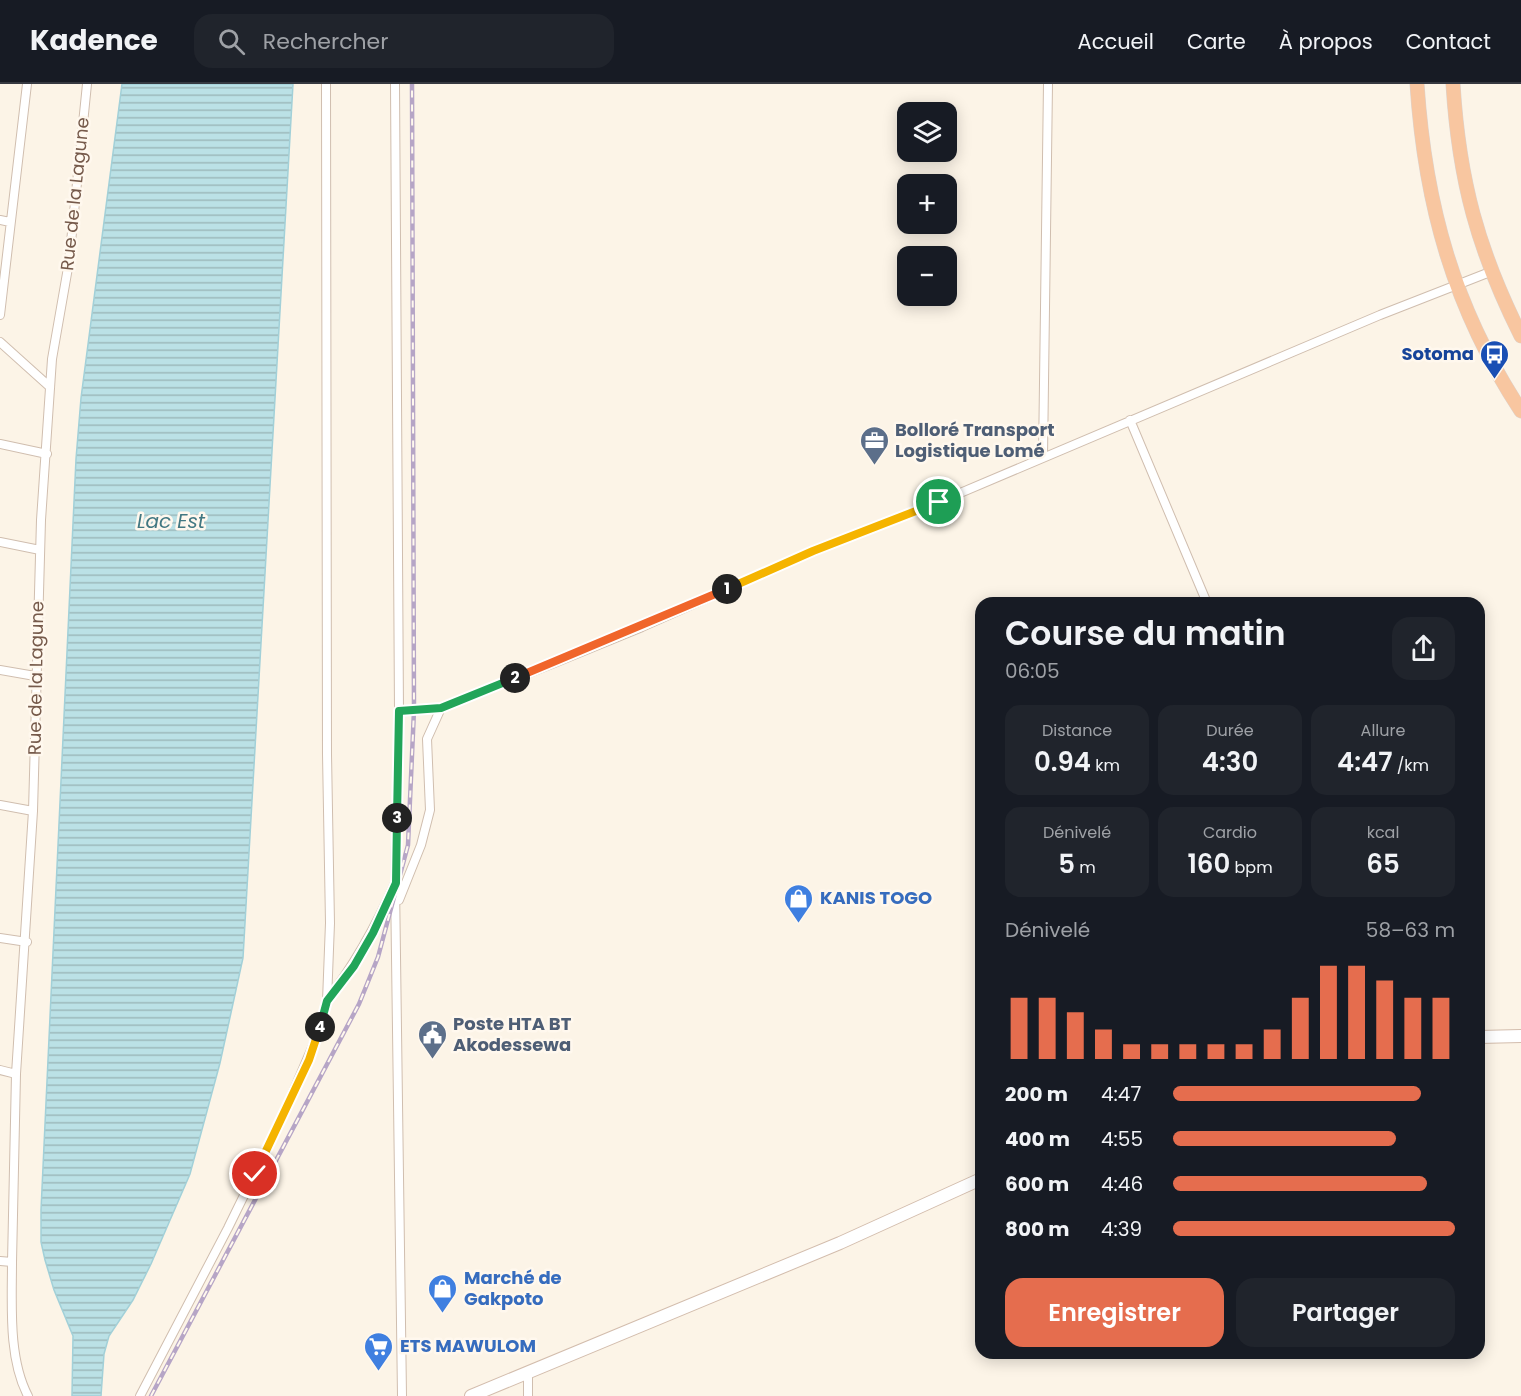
<!DOCTYPE html>
<html lang="fr">
<head>
<meta charset="utf-8">
<style>
  :root { --surface:#171b24; --page:#20242c; --text:#f1f3f6; --muted:#9ea1a6; --line:#363941; --accent:#e56d4e }
  body { margin:0; font-family:Poppins,sans-serif; background:var(--page); color:var(--text); height:100vh; display:flex; flex-direction:column; font-size:22px; white-space:nowrap }
  * { box-sizing:border-box; margin:0 }
  p { font-size:20px; color:var(--muted) }
  .icon { flex:none; width:33px; height:33px; fill:none; stroke:currentColor; stroke-width:2; stroke-linecap:round; stroke-linejoin:round }
  .map { position:relative; flex:1; overflow:hidden }
  .sheet { position:absolute; left:975px; top:513px; width:510px; height:762px; display:flex; flex-direction:column; background:var(--surface); border-radius:18px; box-shadow:0 3px 15px #0003 }
  .sheet>* { flex:none }
  .tools { position:absolute; left:897px; top:18px; display:grid; gap:12px }
  .tools a { display:grid; place-items:center; width:60px; height:60px; border-radius:12px; background:var(--surface); box-shadow:0 3px 15px #0003; font-size:30px }
  .pin { position:absolute; display:grid; place-items:center; width:51px; height:51px; color:#fff; margin:-26px; border:3px solid #fff; border-radius:50%; box-shadow:0 2px 6px #0007 }
  .km { position:absolute; width:30px; height:30px; margin:-15px; border-radius:50%; background:#222; color:#fff; font-size:16px; line-height:30px; text-align:center }
  .round { display:grid; place-items:center; flex:none; width:63px; height:63px; border-radius:18px; background:var(--page) }
  .overview { display:flex; align-items:center; justify-content:space-between; height:102px; padding:0 30px }
  h1 { font-size:33px; font-weight:600; line-height:45px }
  .metrics { display:grid; grid-template-columns:repeat(3,1fr); gap:9px; height:102px; padding:6px 30px }
  .metrics div { display:grid; align-content:center; border-radius:15px; background:var(--page); text-align:center }
  .metrics b { font-size:26px; font-weight:600 }
  .metrics small { font-size:16px; font-weight:400 }
  .metrics p { font-size:16px }
  .chart { height:168px; padding:12px 30px }
  .chart p { display:flex; justify-content:space-between }
  .chart svg { width:100%; height:108px; margin-top:6px; stroke:var(--accent); stroke-width:6 }
  .cta { display:flex; gap:12px; margin-top:auto; padding:12px 30px }
  .cta a { flex:1; height:69px; border-radius:18px; background:var(--accent); color:#fff; font-size:24px; font-weight:600; line-height:69px; text-align:center }
  .cta a+a { background:var(--page); color:var(--text) }
  ul { padding:0 30px; list-style:none; font-size:20px }
  li { display:grid; grid-template-columns:96px 72px 1fr; align-items:center; height:45px }
  li i { height:15px; border-radius:8px; background:var(--accent) }
  header { display:flex; align-items:center; gap:36px; box-sizing:border-box; height:84px; padding:0 30px; background:var(--surface); border-bottom:2px solid var(--line) }
  header strong { font-size:28px }
  nav { display:flex; gap:33px; margin-inline-start:auto; font-size:21px }
  .search { width:420px; height:54px; background:var(--page); display:flex; align-items:center; gap:15px; box-sizing:border-box; padding:0 21px; border-radius:18px; color:var(--muted); font-size:22px }
  .map>svg:first-child { display:block }
  .water { fill:url(#water-rules); stroke:#a2d0d8; stroke-width:1.5 }
  .lines { fill:none; stroke-linecap:round; stroke-linejoin:round }
  .minor-casing { stroke:#d0beaf; stroke-width:10 }
  .secondary-casing { stroke:#d3bdad; stroke-width:14 }
  .trunk-casing { stroke:#dbd4d0; stroke-width:15 }
  .minor { stroke:#fff; stroke-width:8 }
  .secondary { stroke:#fff; stroke-width:12 }
  .trunk { stroke:#f8c6a0; stroke-width:14 }
  .rail-casing { stroke:#b6a5c6; stroke-width:4.5 }
  .rail { stroke:#fff8ee; stroke-width:2; stroke-dasharray:7; stroke-linecap:butt }
  .split-1-casing { stroke:#fff; stroke-width:12 }
  .split-2-casing { stroke:#fff; stroke-width:12 }
  .split-3-casing { stroke:#fff; stroke-width:12 }
  .split-4-casing { stroke:#fff; stroke-width:12 }
  .split-5-casing { stroke:#fff; stroke-width:12 }
  .split-1 { stroke:#f5b400; stroke-width:8 }
  .split-2 { stroke:#f0652b; stroke-width:8 }
  .split-3 { stroke:#22a559; stroke-width:8 }
  .split-4 { stroke:#22a559; stroke-width:8 }
  .split-5 { stroke:#f5b400; stroke-width:8 }
  .labels { text-anchor:middle; stroke-width:5; stroke-linejoin:round; paint-order:stroke }
  .street-label { font-size:18px; fill:#765a4b; stroke:#fff8ee }
  .transit-label { font-size:18px; font-weight:bold; fill:#164399; stroke:#fff8ee; text-anchor:end }
  .service-label { font-size:18px; font-weight:bold; fill:#4e5e75; stroke:#fff8ee; text-anchor:start }
  .shop-label { font-size:18px; font-weight:bold; fill:#366cbe; stroke:#fff8ee; text-anchor:start }
  .water-label { font-size:20px; font-style:italic; fill:#427882; stroke:#fff8ee }
</style>
</head>
<body>
<header>
<strong>Kadence</strong>
<div class="search"><svg class="icon" aria-label="search" viewBox="0 0 24 24"><circle cx="10" cy="10" r="6"/><path d="M15 15l6 6"/></svg>Rechercher</div>
<nav><a>Accueil</a><a>Carte</a><a>À propos</a><a>Contact</a></nav>
</header>
<div class="map">
<svg width="1521" height="1312" viewBox="0 0 1521 1312">
  <defs>
    <pattern id="water-rules" width="6" height="5" patternUnits="userSpaceOnUse" patternTransform="scale(1.5)"><rect width="6" height="5" fill="#bbe1e6"/><path d="M0 2.5h6" fill="none" stroke="#9db9bc"/></pattern>
  </defs>
  <rect width="100%" height="100%" fill="#fcf4e7"/>
  <path class="water" d="M122 0H293L243 874 220 979 190 1090 151 1180 133 1216 109 1252 104 1270 101 1312H72L73 1252 54 1206 45 1176 41 1158V1126L76 375 81 314Z"/>
  <g class="lines">
    <defs>
      <path id="minor" d="M395 0 399 627 395 799 402 1312
        M0 136 10 138
        M0 231 27 0
        M0 258 50 303
        M1130 336 1207 519
        M0 360 47 370
        M1043 373 1048 0
        M0 458 40 466
        M0 586 35 592
        M399 627 441 624 554 579 642 543 813 467 939 418 1380 231 1490 188
        M0 721 33 727
        M399 816 421 761 430 726 427 655 441 624
        M0 854 27 858
        M327 916C356 879 376 842 395 799
        M0 986 16 990
        M0 1177 12 1178 16 990 33 727 41 436 52 275 69 178 87 0
        M12 1178C12 1220 8 1274 28 1312
        M528 1288V1312
        M140 1312 228 1144 281 1036 318 950 327 917 330 839 327 670 326 0"/>
      <path id="secondary" d="M1479 953 1521 952
        M471 1312 840 1159 981 1095"/>
      <path id="trunk" d="M1417 0C1425 121 1454 225 1521 327
        M1453 0C1459 97 1478 166 1521 252"/>
    </defs>
    <use href="#minor" class="minor-casing"/>
    <use href="#secondary" class="secondary-casing"/>
    <use href="#trunk" class="trunk-casing"/>
    <use href="#minor" class="minor"/>
    <use href="#secondary" class="secondary"/>
    <use href="#trunk" class="trunk"/>
    <defs>
      <path id="rail" d="M151 1312 359 920 378 873 408 761 414 626 412 0"/>
    </defs>
    <use href="#rail" class="rail-casing"/>
    <use href="#rail" class="rail"/>
  </g>
  <g class="lines">
    <defs>
      <path id="split-1" d="M727 505 813 467 939 418"/>
      <path id="split-2" d="M515 594 727 505"/>
      <path id="split-3" d="M397 734 399 627 441 624 515 594"/>
      <path id="split-4" d="M320 943 327 917 354 882 373 849 396 799 397 734"/>
      <path id="split-5" d="M255 1090 309 976 320 943"/>
    </defs>
    <use href="#split-1" class="split-1-casing"/>
    <use href="#split-2" class="split-2-casing"/>
    <use href="#split-3" class="split-3-casing"/>
    <use href="#split-4" class="split-4-casing"/>
    <use href="#split-5" class="split-5-casing"/>
    <use href="#split-1" class="split-1"/>
    <use href="#split-2" class="split-2"/>
    <use href="#split-3" class="split-3"/>
    <use href="#split-4" class="split-4"/>
    <use href="#split-5" class="split-5"/>
  </g>
  <defs>
    <symbol id="bus-pin" viewBox="-11 -11 22 30"><path d="M0 17L-7.5 6A9.5 9.5 0 1 1 7.5 6Z" fill="#1a4fb4" stroke="#fff8ee"/><path d="M-5-6H5V4H4V6H2V4H-2V6H-4V4H-5ZM-3.5-4V0h7V-4ZM-3.5 1.2v1.5H-2V1.2ZM2 1.2v1.5H3.5V1.2Z" fill="#fff"/></symbol>
    <symbol id="office-pin" viewBox="-11 -11 22 30"><path d="M0 17L-7.5 6A9.5 9.5 0 1 1 7.5 6Z" fill="#5c6f8a" stroke="#fff8ee"/><path d="M-6-3h4V-5.5h4V-3h4V5H-6ZM-1-4.5V-3h2v-1.5ZM-6 0V1H6V0Z" fill="#fff"/></symbol>
    <symbol id="shop-pin" viewBox="-11 -11 22 30"><path d="M0 17L-7.5 6A9.5 9.5 0 1 1 7.5 6Z" fill="#3f7fe0" stroke="#fff8ee"/><path d="M-5-2.5h2.3a2.7 3.5 0 0 1 5.4 0H5L5.5 6h-11ZM-1.5-2.5h3a1.5 2.3 0 0 0-3 0Z" fill="#fff"/></symbol>
    <symbol id="civic-pin" viewBox="-11 -11 22 30"><path d="M0 17L-7.5 6A9.5 9.5 0 1 1 7.5 6Z" fill="#5c6f8a" stroke="#fff8ee"/><path d="M-.6-6.5H3V-4.5H.6V-3L4-1V1h2V6H-6V1h2V-1L-.6-3ZM-1.2 2.5V6h2.4V2.5Z" fill="#fff"/></symbol>
    <symbol id="supermarket-pin" viewBox="-11 -11 22 30"><path d="M0 17L-7.5 6A9.5 9.5 0 1 1 7.5 6Z" fill="#3f7fe0" stroke="#fff8ee"/><path d="M-6-5.5h2.5l.6 2H6L4.5 2H-2.5L-4.4-4H-6ZM-1.5 3.2a1.3 1.3 0 1 0 .1 0ZM3 3.2a1.3 1.3 0 1 0 .1 0Z" fill="#fff"/></symbol>
  </defs>
  <g fill-rule="evenodd">
    <use href="#bus-pin" x="1478" y="254" width="33" height="45"/>
    <use href="#office-pin" x="858" y="340" width="33" height="45"/>
    <use href="#shop-pin" x="782" y="798" width="33" height="45"/>
    <use href="#civic-pin" x="416" y="934" width="33" height="45"/>
    <use href="#shop-pin" x="426" y="1188" width="33" height="45"/>
    <use href="#supermarket-pin" x="362" y="1246" width="33" height="45"/>
  </g>
  <g class="labels">
    <g class="street-label">
      <text transform="translate(75 110) rotate(-84)" y="6">Rue de la Lagune</text>
      <text transform="translate(36 594) rotate(-89)" y="6">Rue de la Lagune</text>
    </g>
    <g class="transit-label">
      <text x="1474" y="276">Sotoma</text>
    </g>
    <g class="service-label">
      <text x="895" y="352">Bolloré Transport<tspan x="895" dy="21">Logistique Lomé</tspan></text>
      <text x="453" y="946">Poste HTA BT<tspan x="453" dy="21">Akodessewa</tspan></text>
    </g>
    <g class="shop-label">
      <text x="820" y="820">KANIS TOGO</text>
      <text x="464" y="1200">Marché de<tspan x="464" dy="21">Gakpoto</tspan></text>
      <text x="400" y="1268">ETS MAWULOM</text>
    </g>
    <g class="water-label">
      <text x="171" y="444">Lac Est</text>
    </g>
  </g>
</svg>
<div class="tools">
<a><svg class="icon" aria-label="layers" viewBox="0 0 24 24"><path d="M12 4l9 5-9 5-9-5zM3 14l9 5 9-5"/></svg></a>
<a>+</a>
<a>−</a>
</div>
<div class="pin" style="left:939px;top:418px;background:#1e9e55"><svg class="icon" aria-label="arrive" viewBox="0 0 24 24"><path d="M6 21V4h12l-3 4 3 4H6"/></svg></div>
<div class="pin" style="left:255px;top:1090px;background:#d93025"><svg class="icon" aria-label="check" viewBox="0 0 24 24"><path d="M5 12l5 5 9-10"/></svg></div>
<b class="km" style="left:727px;top:505px">1</b>
<b class="km" style="left:515px;top:594px">2</b>
<b class="km" style="left:397px;top:734px">3</b>
<b class="km" style="left:320px;top:943px">4</b>
<section class="sheet">
<div class="overview"><div><h1>Course du matin</h1><p>06:05</p></div><a class="round"><svg class="icon" aria-label="share" viewBox="0 0 24 24"><path d="M12 15V3M7 8l5-5 5 5M5 13v7h14v-7"/></svg></a></div>
<div class="metrics">
<div><p>Distance</p><b>0.94<small> km</small></b></div>
<div><p>Durée</p><b>4:30</b></div>
<div><p>Allure</p><b>4:47<small> /km</small></b></div>
</div>
<div class="metrics">
<div><p>Dénivelé</p><b>5<small> m</small></b></div>
<div><p>Cardio</p><b>160<small> bpm</small></b></div>
<div><p>kcal</p><b>65</b></div>
</div>
<div class="chart"><p><span>Dénivelé</span>58–63 m</p>
<svg viewBox="0 0 160 44" preserveAspectRatio="none"><path d="M5 44V19M15 44V19M25 44V25M35 44V32M45 44V38M55 44V38M65 44V38M75 44V38M85 44V38M95 44V32M105 44V19M115 44V6M125 44V6M135 44V12M145 44V19M155 44V19"/></svg>
</div>
<ul>
<li><b>200 m</b>4:47<i style="width:88%"></i></li>
<li><b>400 m</b>4:55<i style="width:79%"></i></li>
<li><b>600 m</b>4:46<i style="width:90%"></i></li>
<li><b>800 m</b>4:39<i style="width:100%"></i></li>
</ul>
<div class="cta"><a>Enregistrer</a><a>Partager</a></div>
</section>
</div>
</body>
</html>
